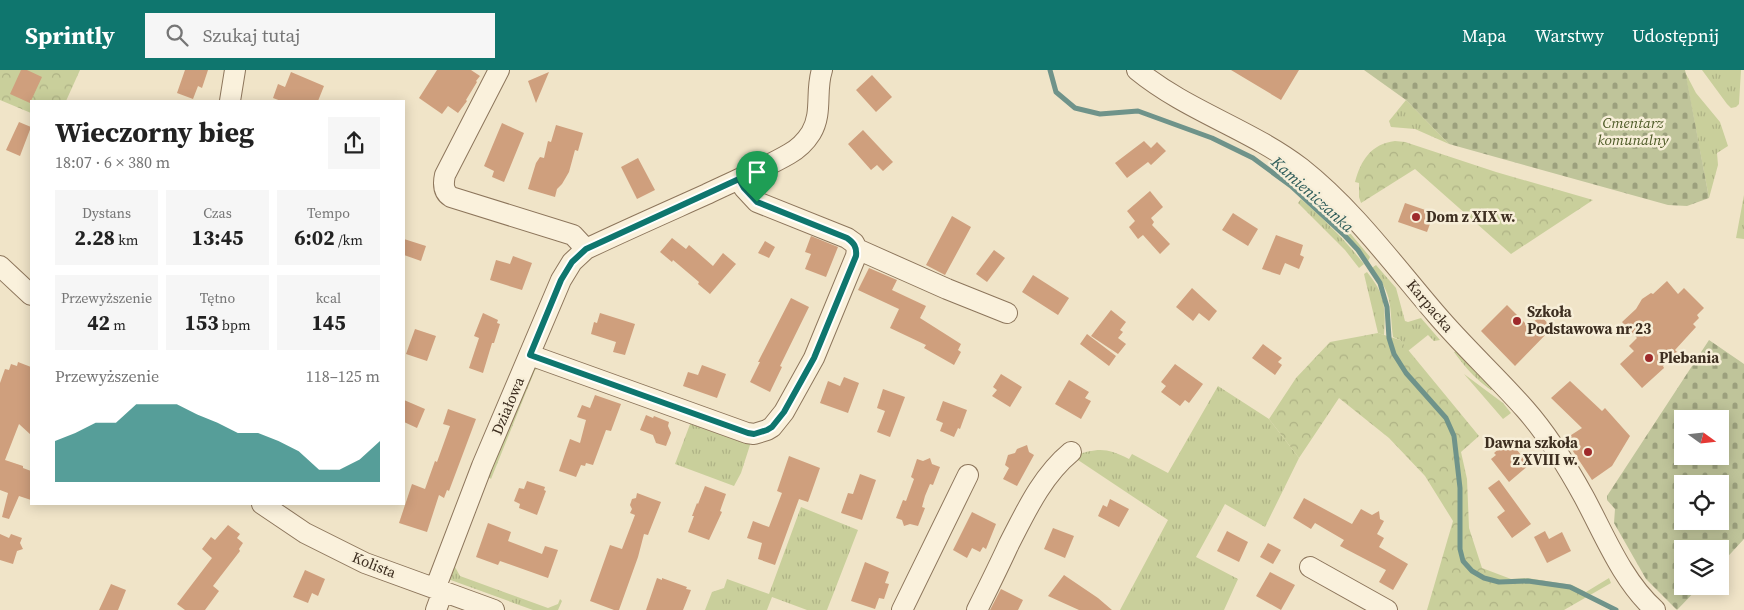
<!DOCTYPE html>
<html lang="pl">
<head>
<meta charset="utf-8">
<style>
  :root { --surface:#fff; --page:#f6f6f6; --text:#222; --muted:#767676; --accent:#0f766e }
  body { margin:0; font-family:"Source Serif 4",serif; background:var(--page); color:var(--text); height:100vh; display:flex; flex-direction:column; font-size:19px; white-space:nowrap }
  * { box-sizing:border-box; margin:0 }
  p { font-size:16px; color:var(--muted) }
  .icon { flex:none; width:28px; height:28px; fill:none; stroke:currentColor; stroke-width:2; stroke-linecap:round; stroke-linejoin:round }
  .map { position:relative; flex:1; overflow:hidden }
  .side { position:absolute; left:30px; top:30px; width:375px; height:405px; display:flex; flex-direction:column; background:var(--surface); border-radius:0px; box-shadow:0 2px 12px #0003 }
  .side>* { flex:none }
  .needle { width:32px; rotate:105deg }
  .buttons { position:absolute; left:1674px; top:340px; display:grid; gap:10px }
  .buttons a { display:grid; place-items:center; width:55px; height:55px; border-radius:0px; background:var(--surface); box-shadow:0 2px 12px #0003; font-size:25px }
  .pin { position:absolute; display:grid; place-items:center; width:42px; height:42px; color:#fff; margin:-51px -21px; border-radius:50% 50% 50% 0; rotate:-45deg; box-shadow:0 0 5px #0007 }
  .pin .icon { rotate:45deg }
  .round { display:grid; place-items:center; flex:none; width:52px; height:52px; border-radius:0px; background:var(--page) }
  .headline { display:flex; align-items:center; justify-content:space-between; height:85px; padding:0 25px }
  h1 { font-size:28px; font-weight:700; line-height:38px }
  .stats { display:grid; grid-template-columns:repeat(3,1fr); gap:8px; height:85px; padding:5px 25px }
  .stats div { display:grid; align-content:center; border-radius:0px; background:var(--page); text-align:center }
  .stats b { font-size:21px; font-weight:700 }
  .stats small { font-size:14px; font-weight:400 }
  .stats p { font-size:14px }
  .chart { height:140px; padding:10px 25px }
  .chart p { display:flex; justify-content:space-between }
  .chart svg { width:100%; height:90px; margin-top:5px; fill:var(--accent); opacity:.7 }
  header { display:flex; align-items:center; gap:30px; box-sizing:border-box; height:70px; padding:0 25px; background:var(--accent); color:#fff }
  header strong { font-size:24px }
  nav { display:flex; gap:28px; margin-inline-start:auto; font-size:18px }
  .search { width:350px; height:45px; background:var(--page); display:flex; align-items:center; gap:12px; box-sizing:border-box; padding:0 18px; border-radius:0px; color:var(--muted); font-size:19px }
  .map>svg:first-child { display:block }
  .grass { fill:url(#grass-tufts) }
  .forest { fill:url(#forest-crowns) }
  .cemetery { fill:url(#cemetery-stones); fill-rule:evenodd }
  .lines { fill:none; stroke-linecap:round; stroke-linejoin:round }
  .stream { stroke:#6f938a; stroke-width:5 }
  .building { fill:#cf9f7d }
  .minor-casing { stroke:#8d765c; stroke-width:22 }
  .minor { stroke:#faf1dc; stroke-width:20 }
  .route-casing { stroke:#fff; stroke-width:10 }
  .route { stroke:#0f766e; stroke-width:6 }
  .poi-dot { fill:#9e2a2b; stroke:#f7eed8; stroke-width:2 }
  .labels { text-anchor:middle; stroke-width:5; stroke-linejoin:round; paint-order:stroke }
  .park-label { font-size:15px; font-style:italic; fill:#4d5a26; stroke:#f7eed8 }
  .poi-label { font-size:15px; font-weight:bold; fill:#3d2e20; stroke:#f7eed8; text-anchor:start }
  .street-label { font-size:15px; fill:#3d2e20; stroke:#f7eed8 }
  .water-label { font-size:16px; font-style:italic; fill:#2f5d5a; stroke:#f7eed8 }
</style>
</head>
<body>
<header>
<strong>Sprintly</strong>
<div class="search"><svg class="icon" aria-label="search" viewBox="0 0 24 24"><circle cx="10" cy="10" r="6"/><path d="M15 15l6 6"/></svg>Szukaj tutaj</div>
<nav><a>Mapa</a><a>Warstwy</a><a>Udostępnij</a></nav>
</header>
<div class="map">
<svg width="1744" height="540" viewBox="0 0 1744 540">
  <defs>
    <pattern id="grass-tufts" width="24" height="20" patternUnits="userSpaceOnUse" patternTransform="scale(1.25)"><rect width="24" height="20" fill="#c9cf9b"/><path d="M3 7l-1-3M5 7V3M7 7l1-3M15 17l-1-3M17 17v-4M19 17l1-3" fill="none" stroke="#aeb285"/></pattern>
    <pattern id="forest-crowns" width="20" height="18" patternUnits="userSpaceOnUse" patternTransform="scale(1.25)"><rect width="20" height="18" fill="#c9cf9b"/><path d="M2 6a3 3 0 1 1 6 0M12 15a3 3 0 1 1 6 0" fill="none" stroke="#aeb285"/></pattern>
    <pattern id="cemetery-stones" width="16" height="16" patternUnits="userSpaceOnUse" patternTransform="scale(1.25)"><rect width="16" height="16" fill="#bfc49a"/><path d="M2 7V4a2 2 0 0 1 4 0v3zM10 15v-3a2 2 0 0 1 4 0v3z" fill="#9ca07d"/></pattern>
  </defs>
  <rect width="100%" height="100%" fill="#f0e4c8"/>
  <path class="grass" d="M1702 0H1741L1739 34 1736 37 1731 38 1727 34Z
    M1685 2 1696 23 1720 52 1728 76 1717 83 1718 95 1709 128Z
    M1406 30 1449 74 1415 59 1391 57 1389 51Z
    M1307 122 1339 150 1370 187 1368 191C1349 166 1327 146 1303 126Z
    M1744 125V169L1736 168Z
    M1301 129C1324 149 1345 170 1364 194L1359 198 1345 180 1298 133Z
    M1376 195 1396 218 1405 251 1408 252 1421 248 1440 270 1434 271 1428 265 1408 281 1400 270 1393 267C1389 234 1394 227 1372 198Z
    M1367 202C1385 224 1386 237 1384 265L1378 263 1364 204Z
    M1457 281 1494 317 1491 320C1475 309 1465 297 1454 282Z
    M531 295 544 297 535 300 491 409 485 404Z
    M1464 304 1503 333 1511 343 1503 349Z
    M1218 316 1269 349 1299 388 1265 457 1225 434 1196 487 1238 509 1224 540H1120L1168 450 1072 386C1098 378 1106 377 1129 389L1132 384 1168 403Z
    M692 349 749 372 750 375 741 403 734 416 675 394Z
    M801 437 858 460 827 540H807L772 527 767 540H705L712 522 724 518 727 509 769 524Z
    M452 490 457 492 455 497 460 506 548 538 558 534 560 529 562 531 558 540H533L448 509Z"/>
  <path class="forest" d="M0 0H80L66 31H31V43L0 30Z
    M1395 71 1405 72 1496 102 1593 130 1511 184 1415 99 1361 133 1359 127V113L1355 112C1361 90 1371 74 1395 71Z
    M1378 263 1400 270 1479 366 1461 382 1467 409 1469 458 1482 498 1511 509 1527 508 1572 515 1586 522 1609 508 1611 513 1564 540H1427L1453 451 1425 406 1389 368 1339 328 1299 388 1269 349 1296 308 1330 272Z"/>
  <path class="cemetery" d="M1364 0H1685L1709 128 1687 136 1668 135 1449 74 1406 30Z
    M1709 270 1744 294V469L1720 495V479H1682V516H1700L1677 540 1646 509 1614 453 1615 439 1607 430V426ZM1682 349H1720V386H1682ZM1682 414H1720V451H1682Z"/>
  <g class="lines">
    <path class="stream" d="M1050 0 1056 22 1075 38 1100 44 1138 41 1212 68 1253 88 1291 116 1345 166 1358 180 1380 213 1387 237 1389 268 1394 284 1406 303 1446 348 1454 366 1460 418V479L1463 491 1472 501 1484 508 1499 512 1528 511 1570 517 1616 540"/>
  </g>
  <path class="building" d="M21 0H27L42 7 30 33 10 24Z
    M185 0H208L202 18 198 16 193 29 177 23Z
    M437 0H471L480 6 476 11 477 12 466 30 467 31 458 43 448 36 442 44 419 28Z
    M1231 0H1299L1281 30Z
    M291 2 324 16 318 31H281L273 28 278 14 285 17Z
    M549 2 536 33 528 11Z
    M872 5 892 27 876 42 856 20Z
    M19 52 31 57 20 86 6 80Z
    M502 53 524 63 504 112 492 107 494 101 484 96Z
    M556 55 583 63 578 81 575 80 569 102 562 114 557 119 555 127 528 119 536 93 540 87 544 88 548 71 551 72Z
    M863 60 893 92 883 101 877 95 871 100 848 74Z
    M1144 71 1151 78 1157 72 1166 81 1151 95 1148 92 1127 108 1115 93Z
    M638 88 655 120 637 129 621 97Z
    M1150 121 1163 137 1151 148 1154 152 1152 155 1170 174 1160 184 1143 165 1138 169 1129 157 1135 151 1127 141Z
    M1405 133 1434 143 1427 162 1398 152Z
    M1233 143 1258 159 1248 176 1222 160Z
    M952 146 971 157 945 205 926 195Z
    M1276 165 1303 175 1300 185 1304 187 1299 199 1285 193 1280 205 1262 199Z
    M811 166 838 177 826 207 805 199 811 184 805 182Z
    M672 168 686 179 689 175 713 196 723 183 736 194 710 224 698 214 699 212 673 190 672 192 660 182Z
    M404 169 426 176 421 191 404 185Z
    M765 171 775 177 769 188 758 183Z
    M994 180 1005 188 987 212 976 204Z
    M513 186 532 193 522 220 490 210 496 190 510 194Z
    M869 198 897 210 892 220 926 236 920 248 961 274 958 280 961 282 954 295 924 278 926 275 890 258 899 239 858 220Z
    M1033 205 1069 228 1058 245 1022 222Z
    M1667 211 1678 224 1684 218 1704 238 1697 245 1699 248 1693 254 1696 257 1675 280 1677 282 1663 296 1664 298 1642 318 1620 294 1634 281 1629 276 1637 268 1622 252 1636 239 1642 229 1651 223 1653 224Z
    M1192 218 1217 241 1209 251 1199 243 1193 251 1176 237Z
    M791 228 809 237 780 296 782 297 770 322 750 312 760 292H758Z
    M1507 235 1528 256 1541 246 1552 258 1515 296 1481 261Z
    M1111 240 1126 252 1120 260 1123 262 1118 268 1126 274 1118 284 1091 266Z
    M483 243 498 250 497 253 500 254 494 273H492L483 303 469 298 479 268 474 266Z
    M600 243 635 254 625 285 613 282 616 272 591 264 594 252 597 253Z
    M415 259 436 266 427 291 406 284Z
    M1087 264 1116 286 1109 296 1080 274Z
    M1263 274 1282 288 1278 292 1282 295 1275 305 1252 288Z
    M18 292 31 297V365L19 354 5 390 23 396V398L31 401V430L19 426 9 449 2 447 8 423 0 420V313L5 299 9 300 11 294 17 296Z
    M1175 294 1203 314 1189 333 1185 330 1180 336 1161 322 1166 316 1161 312Z
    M702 295 726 304 717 328 683 316 688 302 698 305Z
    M1001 304 1022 317 1010 337 992 326 997 320 993 317Z
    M844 307 859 313 848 343 820 333 828 311 840 316Z
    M1069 310 1089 322 1085 328 1091 331 1081 349 1055 334Z
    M1570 311 1602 341 1605 338 1630 366 1612 396 1592 410 1565 369 1582 358 1551 328Z
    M883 319 905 327 890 367 877 362 885 341 877 338Z
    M595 325 621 334 611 361 606 360 593 395 586 393 585 396 581 395 576 407 559 401 570 369 580 373 586 350 577 347 582 335 590 338Z
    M404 330 425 339 417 358 404 352Z
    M943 331 967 340 960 359 958 358 954 367 940 361 943 353 936 350Z
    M448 339 476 349 449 421 447 420 444 428 439 425 427 462 399 453 412 414 425 419 435 391 437 392 450 356 443 354Z
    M646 345 653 348 654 346 669 352 668 356 671 363 666 376 656 373 653 365 640 360Z
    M1509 370 1529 395 1509 412 1491 389 1496 385 1494 383Z
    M1027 375 1029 382 1034 385 1017 416 1003 409 1009 398 1005 395 1008 385 1015 383 1017 379Z
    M789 386 820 398 808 432 799 429 775 495 758 489 762 473 747 468 753 451 769 457 782 423 777 421Z
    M930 388 932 394 940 397 933 415 930 414 925 426 922 437 925 438 918 456 910 454 904 456 902 450 896 448 903 430 906 431 914 409 911 407 917 389 923 391Z
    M860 404 876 410 862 450 841 443 848 423 853 424Z
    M1499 410 1531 454 1512 468 1497 447 1505 441 1488 418Z
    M527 411 545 417 544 420 546 421 537 445 519 438 520 434 514 431 519 418 524 419Z
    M705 416 726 424 720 441 722 442 709 470 688 462 694 446H692L697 433 698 434Z
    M637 423 661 432 648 465 644 464 638 487 619 540H614L590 531 610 475 622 479 635 445 630 443 632 439 630 435 632 429 636 428Z
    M1304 428 1352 454 1361 439 1372 445 1379 441 1380 449 1384 451 1377 464 1384 468 1379 477 1408 494 1393 520 1379 512 1386 500 1340 476 1344 470 1315 453 1311 459 1293 448Z
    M1110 429 1129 439 1119 457 1098 446 1103 435 1107 437Z
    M972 442 996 454 986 479 983 477 980 482 972 478 967 488 953 480Z
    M488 453 511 462 508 471 542 484 545 476 558 480 548 508 500 491 498 495 476 487Z
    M228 455 240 464 237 468 243 473 239 479 240 481 213 516 219 521 205 540H185L177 534 212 488 202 479 211 467 215 470Z
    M1053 458 1074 466 1065 488 1044 479Z
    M1227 461 1248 472 1239 492 1217 481Z
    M1545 461 1549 469 1562 462 1571 481 1547 493 1534 467Z
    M0 464 9 468 11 464 22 468 20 473 23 479 17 481 13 494 0 490Z
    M1268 473 1281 480 1273 494 1260 487Z
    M865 492 889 502 885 513 889 514 884 529 879 528 875 539 851 531Z
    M305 500 325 509 318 526 312 523 308 533 293 527Z
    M1270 502 1295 515 1281 540 1256 526Z
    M1064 505 1098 528 1112 540H1079L1048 526Z
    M657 508 662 510V508L687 517 686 519 691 520 683 540H646Z
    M111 514 126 520 118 540H99Z
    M1001 519 1023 530 1018 540H990Z"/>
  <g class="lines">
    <defs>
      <path id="minor" d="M499 0 445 105C443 114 443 122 451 127L573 165 586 179
        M1137 0C1187 41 1250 59 1301 98 1353 139 1393 194 1436 244 1464 277 1496 306 1525 339 1548 365 1567 396 1584 427 1605 466 1622 510 1655 540
        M230 31 235 0
        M739 109 744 118 757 132 847 168 854 173 857 179 947 219 1007 243
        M0 196 31 225
        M530 285 747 363 754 364 767 360 772 357 784 342 814 288 856 186 857 179
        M262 434 305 463 365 493 494 540
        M1310 497 1387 540
        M435 519 482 396 561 210 572 192 586 179C626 160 667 142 707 124 734 111 763 99 789 84 798 79 806 71 811 63 823 43 815 21 822 0
        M436 540 443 521
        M902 540 968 405
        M977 540C988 518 999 496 1009 474 1026 441 1042 406 1071 382"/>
    </defs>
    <use href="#minor" class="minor-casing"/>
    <use href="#minor" class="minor"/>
  </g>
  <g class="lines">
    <defs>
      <path id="route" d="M739 109 744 118 757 132 847 168C854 173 857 177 856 186L814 288 784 342 772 357 767 360 754 364 748 363 530 285 561 210 572 192 586 179Z"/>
    </defs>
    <use href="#route" class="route-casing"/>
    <use href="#route" class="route"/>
  </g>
  <g class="poi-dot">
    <circle cx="1416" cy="147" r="5"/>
    <circle cx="1517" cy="251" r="5"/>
    <circle cx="1649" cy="288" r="5"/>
    <circle cx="1588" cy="382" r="5"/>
  </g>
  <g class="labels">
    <g class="park-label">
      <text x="1633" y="58">Cmentarz<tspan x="1633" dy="17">komunalny</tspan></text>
    </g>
    <g class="poi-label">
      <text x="1426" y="152">Dom z XIX w.</text>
      <text x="1527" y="247">Szkoła<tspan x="1527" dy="17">Podstawowa nr 23</tspan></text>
      <text x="1659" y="293">Plebania</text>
      <text x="1578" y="378" text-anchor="end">Dawna szkoła<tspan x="1578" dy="17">z XVIII w.</tspan></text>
    </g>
    <g class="street-label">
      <text transform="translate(1430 236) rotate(50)" y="5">Karpacka</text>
      <text transform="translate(508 336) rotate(-67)" y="5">Działowa</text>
      <text transform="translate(374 495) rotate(22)" y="5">Kolista</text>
    </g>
    <g class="water-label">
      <text transform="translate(1313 124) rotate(42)" y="6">Kamieniczanka</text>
    </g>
  </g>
</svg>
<div class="buttons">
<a><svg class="needle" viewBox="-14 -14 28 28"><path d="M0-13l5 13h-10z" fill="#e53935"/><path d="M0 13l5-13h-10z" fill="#767676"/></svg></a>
<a><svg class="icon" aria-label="locate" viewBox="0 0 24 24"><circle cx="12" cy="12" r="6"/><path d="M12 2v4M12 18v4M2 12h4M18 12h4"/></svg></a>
<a><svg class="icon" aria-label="layers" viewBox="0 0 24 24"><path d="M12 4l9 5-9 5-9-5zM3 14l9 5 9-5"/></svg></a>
</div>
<div class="pin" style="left:757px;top:132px;background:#1e9e55"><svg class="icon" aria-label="arrive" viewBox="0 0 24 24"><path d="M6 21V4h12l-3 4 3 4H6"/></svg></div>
<section class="side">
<div class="headline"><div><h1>Wieczorny bieg</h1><p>18:07 · 6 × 380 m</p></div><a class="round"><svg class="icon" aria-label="share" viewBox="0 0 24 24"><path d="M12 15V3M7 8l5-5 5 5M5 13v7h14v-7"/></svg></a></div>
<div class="stats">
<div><p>Dystans</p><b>2.28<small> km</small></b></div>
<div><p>Czas</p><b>13:45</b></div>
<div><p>Tempo</p><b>6:02<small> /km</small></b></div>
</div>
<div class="stats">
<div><p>Przewyższenie</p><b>42<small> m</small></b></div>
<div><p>Tętno</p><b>153<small> bpm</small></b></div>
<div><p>kcal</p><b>145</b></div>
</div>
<div class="chart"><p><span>Przewyższenie</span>118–125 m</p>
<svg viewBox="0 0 160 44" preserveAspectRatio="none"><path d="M0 44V24L10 20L20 15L30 15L40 6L50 6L60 6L70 11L80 15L90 20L100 20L110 24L120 29L130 38L140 38L150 33L160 24V44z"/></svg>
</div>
</section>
</div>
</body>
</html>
